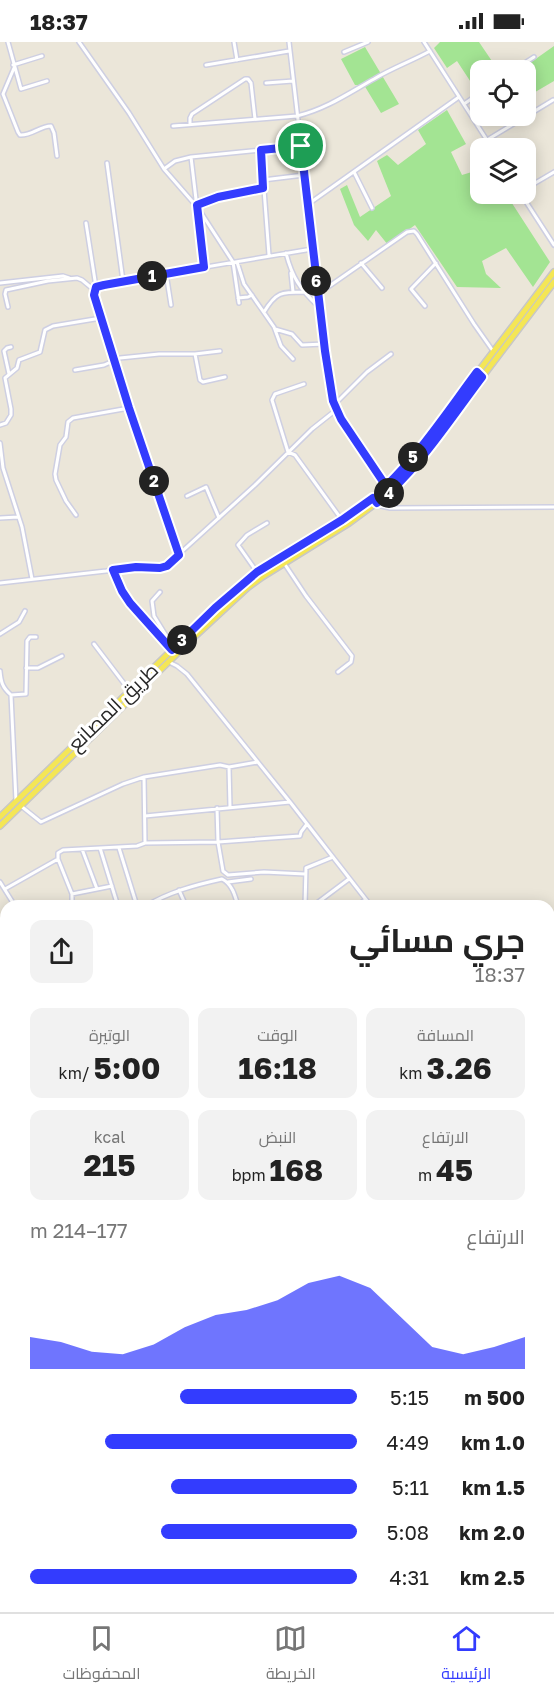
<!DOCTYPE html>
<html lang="ar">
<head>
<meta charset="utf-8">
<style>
  :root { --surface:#fff; --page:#f2f2f2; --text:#222; --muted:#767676; --line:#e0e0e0; --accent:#333cfe }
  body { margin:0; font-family:"Golos Text",Cairo,sans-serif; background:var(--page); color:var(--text); direction:rtl; height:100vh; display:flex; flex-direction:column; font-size:22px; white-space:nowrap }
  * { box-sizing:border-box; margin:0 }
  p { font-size:20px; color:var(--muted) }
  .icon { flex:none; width:33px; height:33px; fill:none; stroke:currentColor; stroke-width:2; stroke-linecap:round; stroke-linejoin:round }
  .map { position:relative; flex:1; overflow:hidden; direction:ltr }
  .details { position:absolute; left:0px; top:858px; width:555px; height:712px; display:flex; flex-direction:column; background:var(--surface); border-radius:18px 18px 0 0; box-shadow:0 3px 15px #0003; direction:rtl }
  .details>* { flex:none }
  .fabs { position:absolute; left:470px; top:18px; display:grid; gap:12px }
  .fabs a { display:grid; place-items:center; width:66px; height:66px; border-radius:12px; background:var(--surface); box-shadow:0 3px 15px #0003; font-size:30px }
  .pin { position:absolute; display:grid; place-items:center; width:51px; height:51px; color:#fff; margin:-26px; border:3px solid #fff; border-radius:50%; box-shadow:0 2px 6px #0007 }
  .km { position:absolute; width:30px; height:30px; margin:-15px; border-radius:50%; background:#222; color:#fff; font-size:16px; line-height:30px; text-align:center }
  .round { display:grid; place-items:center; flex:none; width:63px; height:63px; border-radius:12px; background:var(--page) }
  .overview { display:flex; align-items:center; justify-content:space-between; height:102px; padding:0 30px }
  h1 { font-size:33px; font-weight:700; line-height:45px }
  .stats { display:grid; grid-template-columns:repeat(3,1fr); gap:9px; height:102px; padding:6px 30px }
  .stats div { display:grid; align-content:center; border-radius:12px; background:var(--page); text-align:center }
  .stats b { font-size:30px; font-weight:700 }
  .stats small { font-size:16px; font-weight:400 }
  .stats p { font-size:16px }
  .chart { height:168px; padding:12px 30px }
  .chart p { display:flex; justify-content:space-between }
  .chart svg { width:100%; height:108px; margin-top:6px; fill:var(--accent); opacity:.7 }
  ul { padding:0 30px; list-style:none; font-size:20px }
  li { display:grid; grid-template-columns:96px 72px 1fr; align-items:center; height:45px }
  li i { height:15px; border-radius:8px; background:var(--accent) }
  .status { display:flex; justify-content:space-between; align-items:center; height:42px; padding:0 30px; background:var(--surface); direction:ltr }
  .status svg { height:16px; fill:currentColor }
  .tab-bar { display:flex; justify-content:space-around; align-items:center; height:84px; border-top:2px solid var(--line); background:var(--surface); font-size:16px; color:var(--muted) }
  .tab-bar a { display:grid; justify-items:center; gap:3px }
  .tab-bar .selected { color:var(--accent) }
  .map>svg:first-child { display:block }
  .green { fill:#a3e493 }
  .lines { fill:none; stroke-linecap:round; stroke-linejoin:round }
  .street-casing { stroke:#cecfe2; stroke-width:6 }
  .secondary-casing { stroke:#cecfe2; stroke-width:8 }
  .primary-casing { stroke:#c7c7c7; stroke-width:8 }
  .street { stroke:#fff; stroke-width:3 }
  .secondary { stroke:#fff; stroke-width:4.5 }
  .primary { stroke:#f4e655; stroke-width:5 }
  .route-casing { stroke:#fff; stroke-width:12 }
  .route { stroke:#333cfe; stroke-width:8 }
  .labels { text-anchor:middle; stroke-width:6; stroke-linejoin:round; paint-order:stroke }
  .street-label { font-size:20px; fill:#282828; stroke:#fff }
</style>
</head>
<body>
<div class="status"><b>18:37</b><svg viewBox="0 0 49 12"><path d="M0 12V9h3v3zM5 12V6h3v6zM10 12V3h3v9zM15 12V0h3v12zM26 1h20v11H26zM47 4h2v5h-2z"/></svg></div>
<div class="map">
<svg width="554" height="1570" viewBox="0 0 554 1570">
  <rect width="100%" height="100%" fill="#ebe6d9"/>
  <path class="green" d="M440 0H479L498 28H480V45L476 48 457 19 447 26 434 6Z
    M554 4V39L525 56V28H520Z
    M365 5 399 62 381 71 364 43H355L341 17Z
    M447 68 466 102 451 110 462 133 475 129 480 137V152H506L550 220 533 245 506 206 482 219 486 232 501 246 457 245 415 183 388 203 376 188 368 199 354 183 340 147 347 143 360 175 391 154 377 119 387 113 398 123 426 102 418 88Z"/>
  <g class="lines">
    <defs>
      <path id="street" d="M8 0 21 47 47 39
        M79 0 129 71 164 127 198 166 233 220 239 261
        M234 0 237 18
        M289 0 324 302 332 355 341 377 386 444
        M424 0 492 106
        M344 10 368 0
        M13 23 42 14
        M206 23 289 9
        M14 26 3 52 18 90 20 93C31 94 40 84 51 84L54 91 57 114
        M514 28 534 15
        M266 41 293 39
        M464 62 480 51
        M190 82V76L192 72 245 37H248L251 41 255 77
        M173 84 297 74C326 67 349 51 374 37 392 26 412 19 430 9
        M487 98 553 58
        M261 108 269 213
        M191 115 204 225
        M107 121 123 239
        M164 127 175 119 191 115 301 104
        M354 130 372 166
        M263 138 304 133
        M525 147 554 130
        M521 152 554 203
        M197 163 218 155 263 146
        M307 163 459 55
        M86 181 96 245
        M286 211C292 235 300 247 318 264
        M237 220 244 242 274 285 281 304 293 317
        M361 221 382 246
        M166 231 171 263
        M291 231 293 250
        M0 241 63 234 69 236
        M94 248 96 245 123 239 312 207
        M318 248 328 245 407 190 414 189 417 192 474 282 493 309
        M238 256 248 255 252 253
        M425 264 411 247 436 221
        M8 265 5 252 6 248 48 239 77 236 82 238 94 248V253L129 366 179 513
        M264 270C276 250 281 250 304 250
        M275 287 292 292 302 303 324 302
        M195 312 200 338 203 340 225 335
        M75 328 104 323 120 316 159 312H195L220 309
        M9 332 4 309 7 306 11 305
        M304 342 275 352 272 358 288 410 295 413 342 478
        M334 363 367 330 391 312
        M0 383 6 381 11 373V367L5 336 17 326 19 318 40 310 45 288 53 284 101 276
        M0 401 3 426 22 485 32 537
        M187 454 206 445 219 476
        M373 456 381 464 390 466 554 465
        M76 473 66 459 56 438 55 432 60 403 66 395 68 380 73 376 129 366
        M0 476 18 475
        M280 515 306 554 352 614 351 620 338 630
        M113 528 122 549 130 561 172 608
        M257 530 238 503 247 493 267 481
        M0 541 106 529 131 525 160 526 167 523 255 443 312 387 336 368
        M160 550 152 559 154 574 167 595 165 601
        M0 592 19 580 25 569
        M94 602 129 648
        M169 620 177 624 187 632 290 760 371 864
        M26 626H38L62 614
        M0 629C1 640 2 645 11 653L26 652 27 599 30 595H36
        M11 653 16 759
        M229 725 230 765
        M144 735 145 801
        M21 764 41 780 123 742 144 735 220 723 229 725 258 720
        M217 766 218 800 223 829 228 833 264 830 305 832
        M145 774 290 760
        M100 806 137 804 145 801 218 800 300 794 301 790 307 782
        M119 806 137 864
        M82 807 97 847
        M58 817 72 852V860L68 864
        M0 840 15 864
        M228 840 251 837
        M5 847 58 817V811L63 808 100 806 117 861
        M179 848 186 864
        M72 852 112 844
        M146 864C169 850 195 843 222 837 232 842 235 853 238 864
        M305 864 306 826 333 815
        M313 864 349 837
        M357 864 365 858
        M0 937 6 933
        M549 960H554
        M0 1031H6
        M549 1064H554
        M0 1090H6
        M549 1119H554
        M0 1137H6
        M549 1177H554
        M549 1214 554 1213
        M549 1396H554
        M549 1462H554
        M0 1466 6 1470
        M549 1482H554
        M549 1521H554
        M299 1564 300 1570
        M411 1564 414 1570
        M9 1570V1564
        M168 1570V1564
        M205 1570V1564
        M509 1570V1564
        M523 1570V1564"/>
      <path id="secondary" d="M0 1306H6
        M549 1308H554
        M332 1564 334 1570"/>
      <path id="primary" d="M0 775 215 566 257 530 342 478 373 456 386 444 421 405 554 230
        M0 784 193 596 247 546 262 535 349 481 387 453 427 408 554 240"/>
    </defs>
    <use href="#street" class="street-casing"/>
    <use href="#secondary" class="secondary-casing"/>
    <use href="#primary" class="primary-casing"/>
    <use href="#street" class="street"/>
    <use href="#secondary" class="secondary"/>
    <use href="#primary" class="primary"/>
  </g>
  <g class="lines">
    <defs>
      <path id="route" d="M301 104 325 309 333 359 341 377 386 444C421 410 448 369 477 330L482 335C451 376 417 429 377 461L373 456 342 478 257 530 215 566 172 608 130 561 122 549 113 528 136 525 160 526 167 524 179 513 129 366 94 253 96 245 104 243 204 225 197 163 218 155 263 146 261 108Z"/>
    </defs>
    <use href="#route" class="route-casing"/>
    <use href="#route" class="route"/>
  </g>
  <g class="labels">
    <g class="street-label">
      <text transform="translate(113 665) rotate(-44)" y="7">طريق المصانع</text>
    </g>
  </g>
</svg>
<div class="fabs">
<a><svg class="icon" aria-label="locate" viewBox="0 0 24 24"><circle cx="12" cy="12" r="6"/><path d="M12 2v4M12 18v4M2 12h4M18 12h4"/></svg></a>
<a><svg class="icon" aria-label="layers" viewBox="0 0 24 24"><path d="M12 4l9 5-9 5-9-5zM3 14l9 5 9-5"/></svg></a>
</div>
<div class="pin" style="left:301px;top:104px;background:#1e9e55"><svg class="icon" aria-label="arrive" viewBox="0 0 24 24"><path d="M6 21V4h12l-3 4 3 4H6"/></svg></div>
<b class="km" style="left:152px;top:234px">1</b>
<b class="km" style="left:154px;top:439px">2</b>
<b class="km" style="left:182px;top:598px">3</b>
<b class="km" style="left:389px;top:451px">4</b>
<b class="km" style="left:413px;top:415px">5</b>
<b class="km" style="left:316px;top:239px">6</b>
<section class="details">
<div class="overview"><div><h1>جري مسائي</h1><p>18:37</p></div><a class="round"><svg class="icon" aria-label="share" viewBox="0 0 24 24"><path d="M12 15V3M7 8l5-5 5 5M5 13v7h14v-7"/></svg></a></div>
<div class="stats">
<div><p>المسافة</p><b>3.26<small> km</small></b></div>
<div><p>الوقت</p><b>16:18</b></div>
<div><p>الوتيرة</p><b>5:00<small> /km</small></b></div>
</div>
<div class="stats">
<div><p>الارتفاع</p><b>45<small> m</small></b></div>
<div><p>النبض</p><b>168<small> bpm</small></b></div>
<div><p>kcal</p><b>215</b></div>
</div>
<div class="chart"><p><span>الارتفاع</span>177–214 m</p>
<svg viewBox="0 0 160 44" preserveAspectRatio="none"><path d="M0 44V31L10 33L20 37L30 38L40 34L50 27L60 22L70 20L80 16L90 9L100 6L110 11L120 23L130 35L140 38L150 35L160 31V44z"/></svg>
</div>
<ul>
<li><b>500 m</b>5:15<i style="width:54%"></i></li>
<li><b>1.0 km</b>4:49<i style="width:77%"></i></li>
<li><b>1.5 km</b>5:11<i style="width:57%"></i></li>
<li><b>2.0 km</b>5:08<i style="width:60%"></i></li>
<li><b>2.5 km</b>4:31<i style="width:100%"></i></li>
</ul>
</section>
</div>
<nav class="tab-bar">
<a class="selected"><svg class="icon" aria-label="home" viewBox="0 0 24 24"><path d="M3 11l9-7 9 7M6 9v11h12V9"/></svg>الرئيسية</a>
<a><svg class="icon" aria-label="map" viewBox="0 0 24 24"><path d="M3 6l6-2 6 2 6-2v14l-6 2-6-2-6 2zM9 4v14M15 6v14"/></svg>الخريطة</a>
<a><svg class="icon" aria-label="saved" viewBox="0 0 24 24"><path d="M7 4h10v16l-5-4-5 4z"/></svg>المحفوظات</a>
</nav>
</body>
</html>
